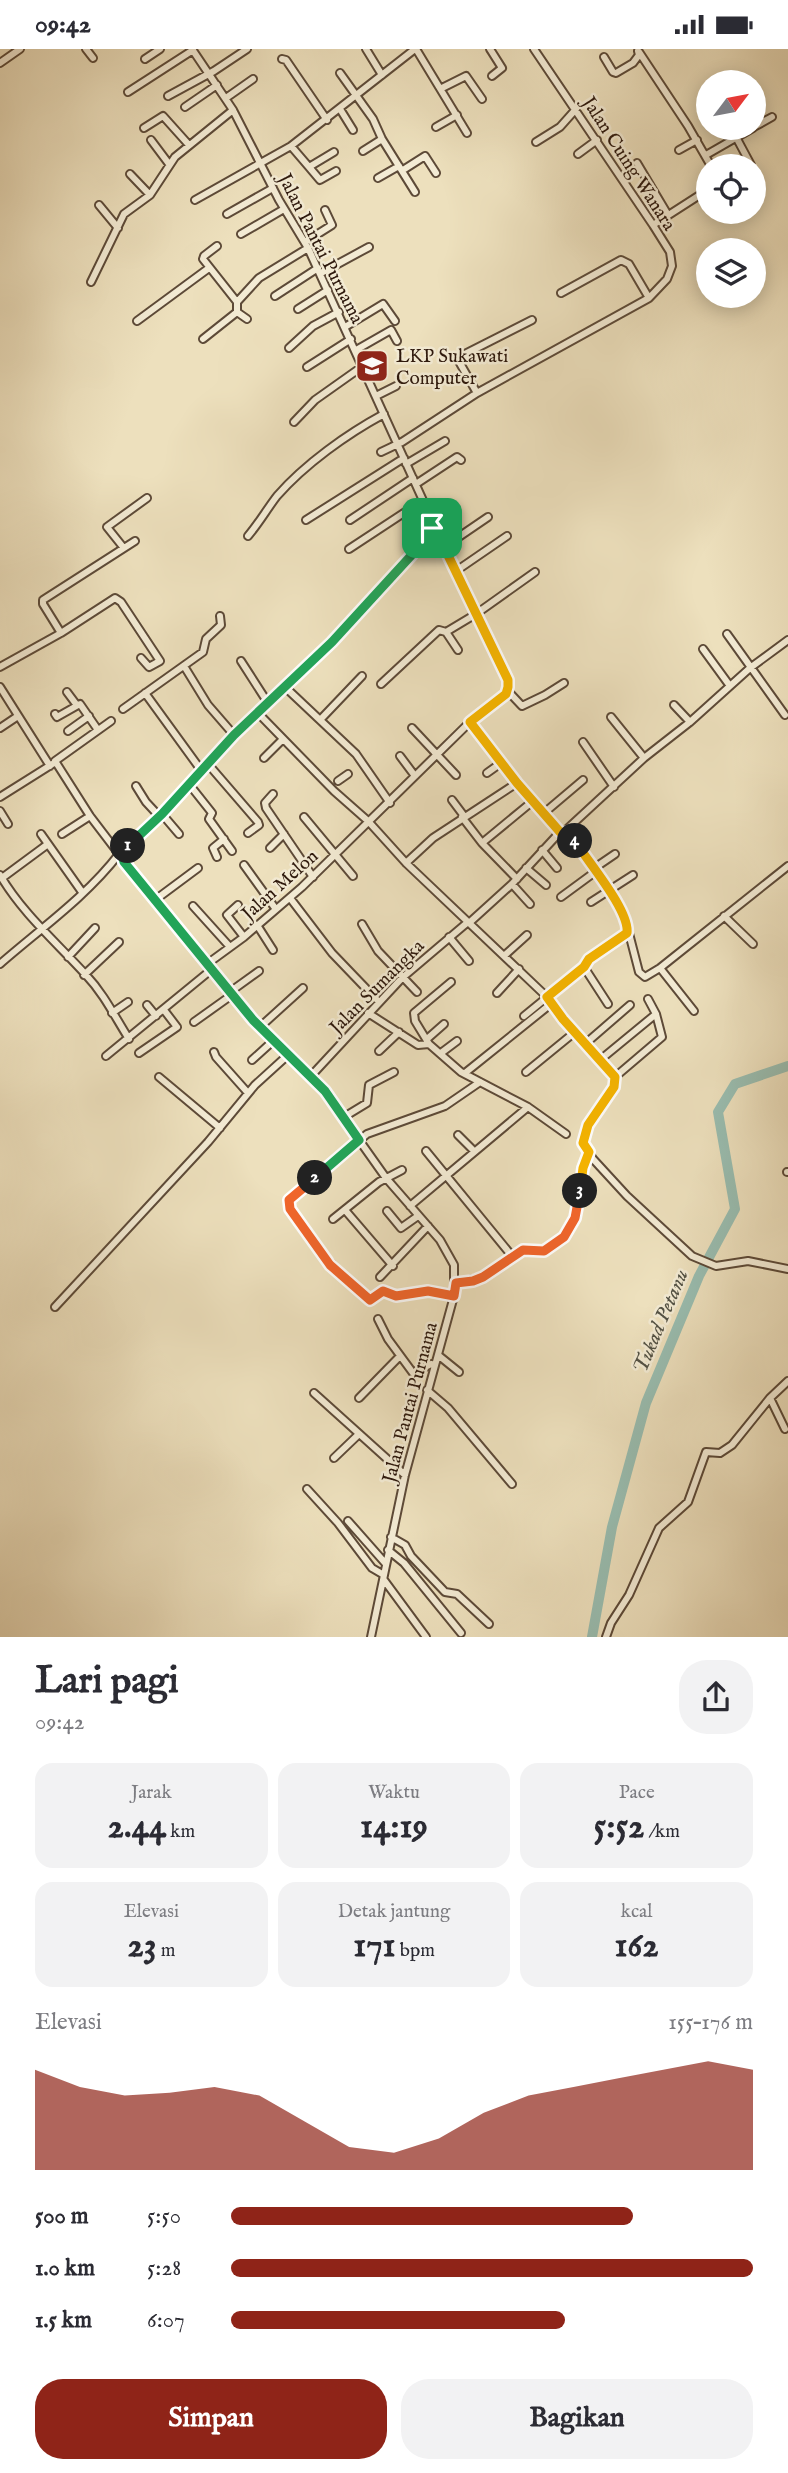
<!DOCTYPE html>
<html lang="id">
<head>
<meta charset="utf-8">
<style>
  :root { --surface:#fff; --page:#f2f2f3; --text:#2b2b33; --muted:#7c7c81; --accent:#8f2418 }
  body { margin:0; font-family:"IM FELL English",serif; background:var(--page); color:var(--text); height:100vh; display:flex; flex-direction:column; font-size:26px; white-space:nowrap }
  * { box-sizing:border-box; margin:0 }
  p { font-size:23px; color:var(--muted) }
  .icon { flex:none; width:38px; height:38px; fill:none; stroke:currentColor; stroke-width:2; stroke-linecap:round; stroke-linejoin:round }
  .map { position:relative; height:1588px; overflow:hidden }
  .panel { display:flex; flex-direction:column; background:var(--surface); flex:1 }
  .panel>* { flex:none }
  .needle { width:46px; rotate:58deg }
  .buttons { position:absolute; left:696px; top:21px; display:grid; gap:14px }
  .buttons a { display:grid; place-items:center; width:70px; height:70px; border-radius:50%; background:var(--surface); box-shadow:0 4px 18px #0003; font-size:35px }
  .pin { position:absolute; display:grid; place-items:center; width:60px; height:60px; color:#fff; margin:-30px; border-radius:14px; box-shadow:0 4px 10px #0006 }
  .km { position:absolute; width:35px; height:35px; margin:-18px; border-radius:50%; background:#222; color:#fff; font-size:19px; line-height:35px; text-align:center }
  .round { display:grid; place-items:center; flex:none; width:74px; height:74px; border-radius:28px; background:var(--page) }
  .headline { display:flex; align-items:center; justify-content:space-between; height:119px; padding:0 35px }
  h1 { font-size:38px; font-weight:800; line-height:52px }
  .metrics { display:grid; grid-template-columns:repeat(3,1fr); gap:10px; height:119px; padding:7px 35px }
  .metrics div { display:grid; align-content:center; border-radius:18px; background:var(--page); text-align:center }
  .metrics b { font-size:35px; font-weight:800 }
  .metrics small { font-size:19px; font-weight:400 }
  .metrics p { font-size:19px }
  .chart { height:196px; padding:14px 35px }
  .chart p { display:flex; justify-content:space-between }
  .chart svg { width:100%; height:126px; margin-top:7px; fill:var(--accent); opacity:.7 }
  .button { display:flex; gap:14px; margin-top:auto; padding:14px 35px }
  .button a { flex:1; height:80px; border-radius:28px; background:var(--accent); color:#fff; font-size:28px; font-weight:800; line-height:80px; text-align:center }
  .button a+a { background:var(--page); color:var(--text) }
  ul { padding:0 35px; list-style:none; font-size:23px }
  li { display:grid; grid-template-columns:112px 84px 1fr; align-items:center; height:52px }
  li i { height:18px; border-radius:9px; background:var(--accent) }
  .status { display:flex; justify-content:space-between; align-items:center; height:49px; padding:0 35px; background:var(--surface); direction:ltr }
  .status svg { height:19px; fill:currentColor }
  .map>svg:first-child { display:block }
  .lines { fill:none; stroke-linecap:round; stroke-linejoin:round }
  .river { stroke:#99bdb0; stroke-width:10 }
  .minor-casing { stroke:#5d4a38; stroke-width:10 }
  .minor { stroke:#f3ebd4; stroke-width:6 }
  .split-1-casing { stroke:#fff; stroke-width:14 }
  .split-2-casing { stroke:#fff; stroke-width:14 }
  .split-3-casing { stroke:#fff; stroke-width:14 }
  .split-4-casing { stroke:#fff; stroke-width:14 }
  .split-5-casing { stroke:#fff; stroke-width:14 }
  .split-1 { stroke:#22a559; stroke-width:9 }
  .split-2 { stroke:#22a559; stroke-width:9 }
  .split-3 { stroke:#f0652b; stroke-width:9 }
  .split-4 { stroke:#f5b400; stroke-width:9 }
  .split-5 { stroke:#f5b400; stroke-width:9 }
  .labels { text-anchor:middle; stroke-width:5; stroke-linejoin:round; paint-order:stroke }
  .street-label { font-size:19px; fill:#2d180c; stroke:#f3ebd4 }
  .poi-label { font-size:19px; fill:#2d180c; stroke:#f3ebd4; text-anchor:start }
  .water-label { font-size:21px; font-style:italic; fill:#535245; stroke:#f3ebd4 }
</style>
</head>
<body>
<div class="status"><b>09:42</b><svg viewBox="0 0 49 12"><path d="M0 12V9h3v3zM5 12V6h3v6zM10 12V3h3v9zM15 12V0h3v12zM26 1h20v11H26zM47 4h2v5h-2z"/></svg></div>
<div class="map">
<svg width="788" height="1588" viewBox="0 0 788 1588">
  <rect width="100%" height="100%" fill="#ede0bd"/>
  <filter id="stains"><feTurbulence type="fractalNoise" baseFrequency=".00286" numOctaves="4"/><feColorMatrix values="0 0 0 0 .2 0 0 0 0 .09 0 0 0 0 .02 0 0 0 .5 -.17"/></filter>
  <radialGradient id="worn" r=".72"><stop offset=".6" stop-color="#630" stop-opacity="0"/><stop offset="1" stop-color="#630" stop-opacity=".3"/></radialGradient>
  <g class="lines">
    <path class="river" d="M592 1588 612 1478 646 1354 699 1227 735 1160 718 1063 735 1035 788 1017"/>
    <defs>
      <path id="minor" d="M86 0 93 9
        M366 0 382 26
        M416 0 467 84
        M490 0 502 19 492 27
        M639 3 688 77 711 117
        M604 8 613 23 616 24 633 14 639 6 638 2
        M145 10 160 0
        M282 10 286 11 327 71
        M0 14 20 0
        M340 24 373 70 382 90 415 143
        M442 39 466 27 482 50
        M128 43 193 1
        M168 47 214 22 247 0
        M226 49 253 30
        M185 58 217 36
        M340 60 353 81
        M436 78 457 66
        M754 78 772 68
        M144 79 163 67 189 96
        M736 88 751 116
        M151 91 169 115
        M536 93 560 78 576 60
        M291 97 309 118 334 103
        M679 101 697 91
        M363 102 382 90
        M578 105 597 91
        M706 106 753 79
        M637 114 668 166
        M309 118 320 131 336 122
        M403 121 425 107 436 124
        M130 125 150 146 175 108 233 61
        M378 129 399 117
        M195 151 291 97 415 0
        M99 156 118 179
        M227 165 273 139
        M653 176 709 140
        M241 185 284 160
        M305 193 332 176 325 161
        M217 197 204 207 203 210 237 253
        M321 224 369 198
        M91 233 124 165 150 146
        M561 244 621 211 629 215 649 249
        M275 247 318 219
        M298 260 328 241
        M237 263 247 270
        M137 272 209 219
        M345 278 383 255 395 272
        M203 290 237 263V253L259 229 308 199
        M289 299 313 277 339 263
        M356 301 391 281 397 292
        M307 318 351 290
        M477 344 457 309 532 271
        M376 347 396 337
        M294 373 315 351 363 317
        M381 403 402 393 477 344 649 249 667 230 672 217 670 203 653 176 534 0
        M406 415 445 392
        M416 435 457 408 461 411
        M306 471 404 409
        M350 471 413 429
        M248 487C259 474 267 460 277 447 305 415 347 385 384 365
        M123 498 107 478 147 449
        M444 498 488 468
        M349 500 422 452
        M456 522 507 487
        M446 583 458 601
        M61 584 43 555V551L135 492
        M727 585 785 666
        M703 600 730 637
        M241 612 268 654
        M184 617 208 656 234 686
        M0 618 61 584 115 549 121 553 160 612 149 618 141 609
        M381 635 439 581 446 583 476 565 535 523
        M0 638 50 717
        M285 638 356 705 390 754
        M507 641 522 657 545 646 564 634
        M67 643 76 655
        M145 644 201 721
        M674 656 690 673
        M123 660 203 603 206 590 221 576 220 567
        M257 663 334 742 368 772 406 814 547 948 566 974 608 1019 615 1028 614 1038 588 1076 583 1094 593 1110 627 1147 692 1207 716 1217 748 1212 788 1220
        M55 665 57 668 80 655 98 681
        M611 668 644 709
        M320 671 362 627
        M111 672 55 712 90 767 119 805 122 806
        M470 673 517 734 560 783
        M0 679 18 667
        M412 679 456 726
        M68 682 89 667
        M583 693 614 738
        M400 707 415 727
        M264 709 282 691
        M208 715 258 773 259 776 248 784
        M487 724 501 714
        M338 732 348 725
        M189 735 212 764 209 770 232 802
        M136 737 146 753 159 767
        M273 745 265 754 266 759 313 828
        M0 748 54 714
        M452 751 464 767
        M0 762 8 775
        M544 764 583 731
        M162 765 179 785
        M304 768 353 827
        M462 768 482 794
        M565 782 644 709 690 673 750 619 788 591
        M560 783 565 782 571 787 624 865 639 923 645 928 660 919 788 817
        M41 785 82 843
        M62 785 90 767
        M270 799 284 785
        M542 801 557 819
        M122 806 126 799 162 765 234 686 332 593 419 498 432 479 431 469 308 199 279 151 233 61 192 0
        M122 806 124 813 253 971 325 1043 386 1129 440 1191 454 1216V1247L405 1426 371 1588
        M217 808 213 799 224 790
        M406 814 433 789 517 734
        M244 816 275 859
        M526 819 546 836
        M593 820 615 805
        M0 826C22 864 57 894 86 926 104 945 115 968 129 990
        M2 829 48 795
        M517 830 482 794 533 752
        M512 835 530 855
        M561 848 595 823
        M290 849 332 904 379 953
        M155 851 198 819
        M591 853 633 826
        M238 856 227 866 244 888
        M193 857 230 898
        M724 867 753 895
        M469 874 512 835 560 783
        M362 875 378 902 417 943
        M257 876 273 901
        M449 888 469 912
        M505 906 527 886
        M68 908 95 879
        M0 915C40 880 86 848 119 805
        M207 915 244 888 302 838 470 673 506 644 508 638V631L444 498 432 479
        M584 918 608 955
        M660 919 694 962
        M84 926 119 893
        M497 944 519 920
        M147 956 156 967
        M112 964 128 953
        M368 964 418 996 429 995 461 1023 528 1058 566 1085
        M524 967 584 918 589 910 627 884
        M194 973 229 948 234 940 259 922
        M260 978 303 939
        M427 990 444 975
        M429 995 415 972 414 964 451 933
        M585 995 630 956
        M379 1002 399 983
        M214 1003 216 1008 248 1044
        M139 1004 177 978 164 961
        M441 1004 457 992
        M106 1007 211 921
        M252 1011 273 992
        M600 1011 656 965
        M526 1023 575 983
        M465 1024 552 954
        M311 1027 402 929 468 873
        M159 1028 220 1079
        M615 1028 662 988 656 965 648 950
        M344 1068 367 1054 369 1036 394 1023
        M458 1086 474 1102
        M426 1102 512 1207
        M787 1123H788
        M410 1157 528 1058
        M345 1161 393 1217
        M387 1162 401 1179 418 1167
        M333 1170 379 1133 402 1121
        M380 1228 428 1177
        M456 1234 483 1228 524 1200 545 1201 566 1186 575 1169 583 1119 589 1103
        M454 1247 428 1242 395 1247 382 1242 370 1251C348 1235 295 1179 288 1153L367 1085 445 1057 480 1033
        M55 1258 208 1093 255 1036 288 1006
        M378 1270 388 1290 413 1324 431 1315 435 1316
        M438 1306 459 1323
        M427 1341 448 1359 512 1435
        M314 1344 405 1426
        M359 1349 400 1307
        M770 1349 785 1380
        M334 1409 358 1386
        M307 1440 338 1474 372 1519 384 1526
        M348 1472 386 1515
        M391 1488 405 1496 411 1507 445 1543 457 1545 489 1575
        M388 1501 404 1514 461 1584
        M384 1531 426 1588
        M606 1588 611 1574 629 1546 659 1479 688 1453 706 1403 720 1404 732 1396 770 1349 788 1332"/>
    </defs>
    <use href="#minor" class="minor-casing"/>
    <use href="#minor" class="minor"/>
  </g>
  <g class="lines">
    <defs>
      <path id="split-1" d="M128 797 162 765 234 686 332 593 419 498 432 479"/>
      <path id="split-2" d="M128 797 122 806 124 813 253 971 325 1042 359 1091 315 1129"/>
      <path id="split-3" d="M315 1129 289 1151 290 1160 330 1216 370 1251 383 1242 396 1247 428 1242 454 1247 456 1234 473 1232 483 1228 523 1201 544 1202 564 1188 575 1169 580 1142"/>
      <path id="split-4" d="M575 792C588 813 630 862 627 884L589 910 584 918 547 948 563 970 615 1028 614 1038 588 1076 583 1094 589 1103 583 1119 580 1142"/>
      <path id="split-5" d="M432 479 444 498 508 631V638L506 645 470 673 517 734 560 783 569 784 575 792"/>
    </defs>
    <use href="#split-1" class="split-1-casing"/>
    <use href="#split-2" class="split-2-casing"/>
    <use href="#split-3" class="split-3-casing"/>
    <use href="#split-4" class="split-4-casing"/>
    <use href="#split-5" class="split-5-casing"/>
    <use href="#split-1" class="split-1"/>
    <use href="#split-2" class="split-2"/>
    <use href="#split-3" class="split-3"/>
    <use href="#split-4" class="split-4"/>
    <use href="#split-5" class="split-5"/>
  </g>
  <defs>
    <symbol id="school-square" viewBox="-11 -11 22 22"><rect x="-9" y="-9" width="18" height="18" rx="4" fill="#8f2418" stroke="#f3ebd4"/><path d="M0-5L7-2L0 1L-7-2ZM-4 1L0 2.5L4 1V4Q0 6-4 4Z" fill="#fff"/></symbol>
  </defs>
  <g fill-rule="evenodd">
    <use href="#school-square" x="353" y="298" width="38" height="38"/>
  </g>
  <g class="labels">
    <g class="street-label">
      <text transform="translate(630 114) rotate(57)" y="7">Jalan Cuing Wanara</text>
      <text transform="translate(322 199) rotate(63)" y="7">Jalan Pantai Purnama</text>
      <text transform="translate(279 835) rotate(-42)" y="7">Jalan Melon</text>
      <text transform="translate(376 937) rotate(-45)" y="7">Jalan Sumangka</text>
      <text transform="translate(409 1353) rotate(-75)" y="7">Jalan Pantai Purnama</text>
    </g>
    <g class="poi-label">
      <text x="396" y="313">LKP Sukawati<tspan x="396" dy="22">Computer</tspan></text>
    </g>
    <g class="water-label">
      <text transform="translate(660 1272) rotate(-67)" y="7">Tukad Petanu</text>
    </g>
  </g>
  <rect width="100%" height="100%" filter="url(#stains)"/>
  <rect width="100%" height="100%" fill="url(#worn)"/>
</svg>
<div class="buttons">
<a><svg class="needle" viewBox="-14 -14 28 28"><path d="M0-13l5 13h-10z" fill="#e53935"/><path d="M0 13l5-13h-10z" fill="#7c7c81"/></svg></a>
<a><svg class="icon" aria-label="locate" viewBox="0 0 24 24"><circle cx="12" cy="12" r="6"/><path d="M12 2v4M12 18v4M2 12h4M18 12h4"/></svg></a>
<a><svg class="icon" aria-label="layers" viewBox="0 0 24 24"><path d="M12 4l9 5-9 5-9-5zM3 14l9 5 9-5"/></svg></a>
</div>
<div class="pin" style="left:432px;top:479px;background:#1e9e55"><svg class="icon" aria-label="arrive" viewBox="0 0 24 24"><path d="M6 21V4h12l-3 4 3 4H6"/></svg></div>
<b class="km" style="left:128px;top:797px">1</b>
<b class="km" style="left:315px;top:1129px">2</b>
<b class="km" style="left:580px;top:1142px">3</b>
<b class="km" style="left:575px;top:792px">4</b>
</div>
<section class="panel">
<div class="headline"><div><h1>Lari pagi</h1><p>09:42</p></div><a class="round"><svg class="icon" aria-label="share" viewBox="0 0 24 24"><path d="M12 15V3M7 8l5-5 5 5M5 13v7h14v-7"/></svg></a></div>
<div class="metrics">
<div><p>Jarak</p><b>2.44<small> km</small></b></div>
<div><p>Waktu</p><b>14:19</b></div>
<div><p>Pace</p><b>5:52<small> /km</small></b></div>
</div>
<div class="metrics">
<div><p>Elevasi</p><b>23<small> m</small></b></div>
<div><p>Detak jantung</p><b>171<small> bpm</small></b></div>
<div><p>kcal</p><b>162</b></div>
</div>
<div class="chart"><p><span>Elevasi</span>155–176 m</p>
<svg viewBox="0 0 160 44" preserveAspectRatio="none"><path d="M0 44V9L10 15L20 18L30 17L40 15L50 18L60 27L70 36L80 38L90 33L100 24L110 18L120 15L130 12L140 9L150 6L160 9V44z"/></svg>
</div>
<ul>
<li><b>500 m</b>5:50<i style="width:77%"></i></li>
<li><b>1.0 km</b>5:28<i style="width:100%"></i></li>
<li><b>1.5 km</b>6:07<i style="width:64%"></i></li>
</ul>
<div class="button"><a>Simpan</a><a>Bagikan</a></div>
</section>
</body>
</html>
